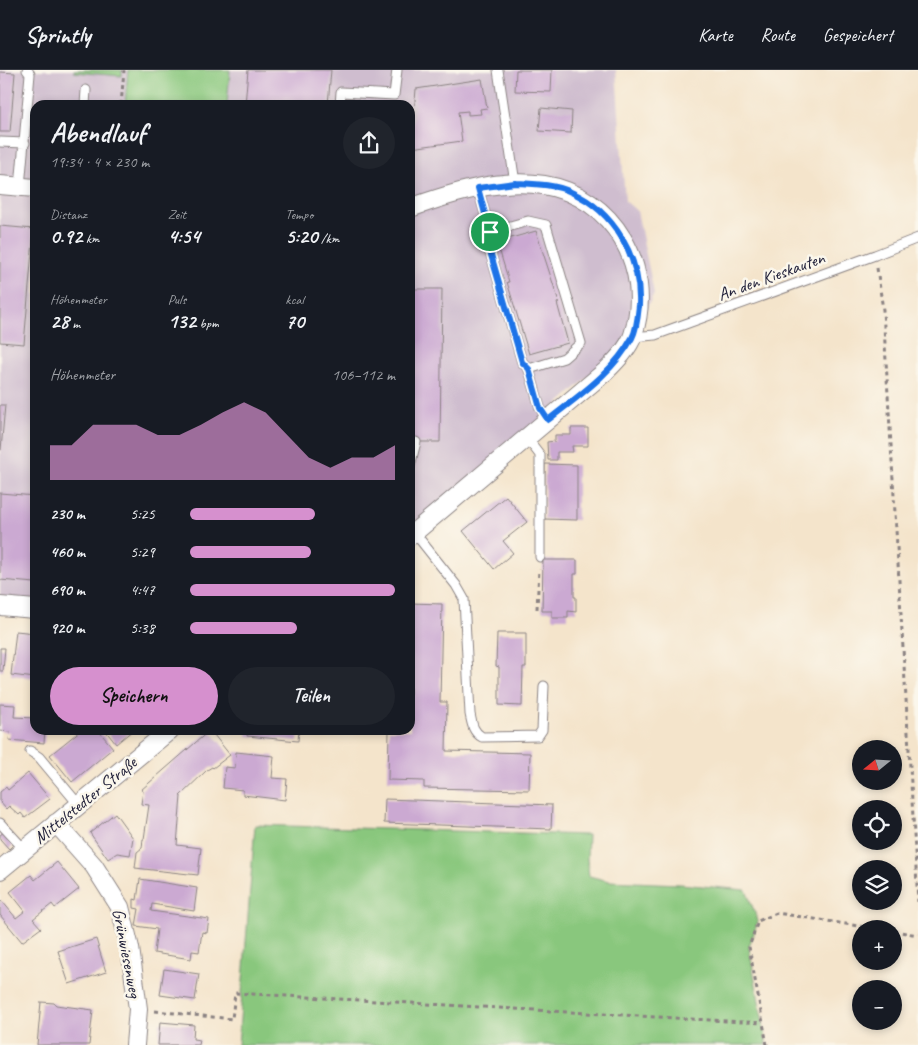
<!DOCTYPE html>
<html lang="de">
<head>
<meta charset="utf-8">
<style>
  :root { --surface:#171b24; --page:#20242c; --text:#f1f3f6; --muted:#9ea1a6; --line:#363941; --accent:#d690ce }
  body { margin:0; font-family:Caveat,sans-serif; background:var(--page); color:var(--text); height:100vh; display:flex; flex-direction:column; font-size:19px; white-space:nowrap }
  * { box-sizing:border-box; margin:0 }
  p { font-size:16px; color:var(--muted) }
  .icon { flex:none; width:28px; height:28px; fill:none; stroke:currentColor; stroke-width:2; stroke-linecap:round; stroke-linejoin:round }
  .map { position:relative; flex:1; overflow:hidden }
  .side { position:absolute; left:30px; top:30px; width:385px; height:635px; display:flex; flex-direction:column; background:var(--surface); border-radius:15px; box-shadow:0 2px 8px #0003 }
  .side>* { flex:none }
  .needle { width:32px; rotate:252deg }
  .buttons { position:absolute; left:852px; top:670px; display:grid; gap:10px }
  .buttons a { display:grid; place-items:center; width:50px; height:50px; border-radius:50%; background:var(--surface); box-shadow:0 2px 8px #0003; font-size:25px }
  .pin { position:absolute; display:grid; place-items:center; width:42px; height:42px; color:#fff; margin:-21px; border:2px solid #fff; border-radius:50%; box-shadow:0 1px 5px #0007 }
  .round { display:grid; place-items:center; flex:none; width:52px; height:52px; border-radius:26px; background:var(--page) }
  .overview { display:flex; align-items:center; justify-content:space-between; height:85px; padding:0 20px }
  h1 { font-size:28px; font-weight:600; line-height:38px }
  .metrics { display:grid; grid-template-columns:repeat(3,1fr); gap:8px; height:85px; padding:5px 20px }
  .metrics div { display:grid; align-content:center }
  .metrics b { font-size:21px; font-weight:600 }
  .metrics small { font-size:14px; font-weight:400 }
  .metrics p { font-size:14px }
  .chart { height:140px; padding:10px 20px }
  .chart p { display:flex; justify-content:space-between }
  .chart svg { width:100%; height:90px; margin-top:5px; fill:var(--accent); opacity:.7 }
  .primary-button { display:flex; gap:10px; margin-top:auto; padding:10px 20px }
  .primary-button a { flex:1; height:58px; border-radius:30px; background:var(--accent); color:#111; font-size:20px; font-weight:600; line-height:58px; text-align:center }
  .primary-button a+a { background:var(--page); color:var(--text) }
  ul { padding:0 20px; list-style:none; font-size:16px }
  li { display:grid; grid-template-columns:80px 60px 1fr; align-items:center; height:38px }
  li i { height:12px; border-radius:6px; background:var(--accent) }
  header { display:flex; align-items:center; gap:30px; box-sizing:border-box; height:70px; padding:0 25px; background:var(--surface); border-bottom:1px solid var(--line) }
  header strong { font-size:24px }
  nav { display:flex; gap:28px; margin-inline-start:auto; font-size:18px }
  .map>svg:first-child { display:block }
  .industrial { fill:#cfbdcf }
  .green { fill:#89c77d; stroke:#56745c }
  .building { fill:#cba9d2 }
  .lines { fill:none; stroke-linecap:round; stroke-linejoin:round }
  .service-casing { stroke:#8b8383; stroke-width:11 }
  .minor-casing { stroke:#8b8383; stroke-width:20 }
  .path { stroke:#8b8383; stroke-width:3; stroke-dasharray:4 4; stroke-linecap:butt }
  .service { stroke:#fff; stroke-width:9 }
  .minor { stroke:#fff; stroke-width:18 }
  .route-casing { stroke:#fff; stroke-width:10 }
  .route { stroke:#1a73e8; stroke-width:6 }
  .labels { text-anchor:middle; stroke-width:5; stroke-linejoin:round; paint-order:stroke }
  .street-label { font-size:18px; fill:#22223b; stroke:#fbf7ec }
</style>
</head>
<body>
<header>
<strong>Sprintly</strong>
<nav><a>Karte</a><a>Route</a><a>Gespeichert</a></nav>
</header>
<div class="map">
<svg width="918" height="975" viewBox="0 0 918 975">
  <rect width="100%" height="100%" fill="#fbf7ec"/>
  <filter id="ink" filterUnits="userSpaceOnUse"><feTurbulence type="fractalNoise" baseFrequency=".02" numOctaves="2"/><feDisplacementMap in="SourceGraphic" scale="10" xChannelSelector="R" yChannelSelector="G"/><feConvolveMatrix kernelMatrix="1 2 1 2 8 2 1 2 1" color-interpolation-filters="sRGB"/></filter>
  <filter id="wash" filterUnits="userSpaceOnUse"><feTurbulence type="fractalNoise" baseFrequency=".0096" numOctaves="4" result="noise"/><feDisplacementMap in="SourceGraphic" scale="20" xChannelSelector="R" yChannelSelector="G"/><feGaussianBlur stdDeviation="1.12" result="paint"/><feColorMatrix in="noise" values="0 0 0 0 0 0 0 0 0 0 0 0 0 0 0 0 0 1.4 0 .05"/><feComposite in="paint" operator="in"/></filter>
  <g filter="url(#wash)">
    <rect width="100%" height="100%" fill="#f4e4cb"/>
    <path class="industrial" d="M0 0H616L625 131 637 141 654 223 633 267 410 466V35H35V539L0 536Z"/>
    <path class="green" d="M74 0H122V6L74 2Z
      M128 0H230L227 35H125Z
      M255 755 588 765 587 789 589 806 609 811 680 814 746 820 758 851 749 877 767 975H238Z"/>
    <g id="blocks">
      <path class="building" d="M248 0H331L328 35H245Z
        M516 0H552L551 22 515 21Z
        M0 2 15 3 10 62H0Z
        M482 9 487 38 480 39 481 44 468 45V41L458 42 462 71 411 78 416 19Z
        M541 38 572 41 571 63 539 61Z
        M0 156 34 159 24 274 0 272Z
        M536 161 559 232 557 233 568 273 529 284 507 212H509L497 172Z
        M410 219H442L440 372H410Z
        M0 335H5L1 380H0Z
        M571 358H588V376H572L573 382H557V390H548L547 372 555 371V365H571Z
        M545 394 577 395V450L544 449Z
        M0 423 35 426V513L0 510Z
        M506 426 527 452 503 471 513 483 494 499 463 461Z
        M543 490H577V504H574V527H576V542L568 541V548H552V541H542Z
        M410 533 442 534 440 632H447L446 681 530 683 529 720 424 718V711L388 710 389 660H410Z
        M16 561 35 563V608L11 605Z
        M497 563H526V597H523L522 636 499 635V597L496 596Z
        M0 578H5L3 601H0Z
        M0 634 15 635 14 647 35 648V660H45L44 673 9 670 10 662 0 661Z
        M81 660H98L113 678 72 712 50 685Z
        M105 660H133L116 674Z
        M210 660 230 685 213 698 212 697 207 700 180 726H181L177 775 201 778 198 805 135 798 137 782 142 778 143 769H144L149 735 141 734 143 721 141 720Z
        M248 660H299L298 671 247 666Z
        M236 682 274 686 272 708 287 709 285 730 243 725V720L223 718 225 697 235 698Z
        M28 703 50 729 25 748 21 743 19 745 9 736 6 739 0 732V722L6 717 8 720Z
        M385 729 552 735 551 759 384 753Z
        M115 743 133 768 130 785 117 783 108 789 90 763Z
        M4 762 14 774 9 779 0 769V765Z
        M57 792 79 819 55 838 52 834 33 849 41 858 22 872 0 845V833L2 831 16 848 25 841 10 822 31 805 35 810Z
        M140 809 197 818 194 841 152 834 151 841 209 849 207 863 202 862 199 882 192 881 191 889 154 883 157 859 136 856 139 839 134 838V829L137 830Z
        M96 869 106 902 69 914 58 881Z
        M164 899 199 904 195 930 160 925Z
        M41 932 54 933 56 935 93 940 89 975H37Z
        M160 952 194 955 193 969 200 970 199 975H158Z"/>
    </g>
  </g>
  <g filter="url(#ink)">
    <use href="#blocks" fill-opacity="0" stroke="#8b8383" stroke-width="1"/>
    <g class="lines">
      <defs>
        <path id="service" d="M498 0 515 113
          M85 35 86 20
          M340 35 341 22 394 25 397 0
          M0 72 25 73
          M20 117 30 4 27 0
          M478 118 490 162 487 171 522 292 529 299 540 338 548 350
          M490 162 528 151 546 155 581 273 564 288 529 299
          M633 267 655 265 875 185 918 168
          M527 368 540 385V487
          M410 396 416 372
          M414 462 456 515 464 529 470 644C472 654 473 662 482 667L538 666 542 660 544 616
          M30 681 39 687 79 735
          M0 753 24 779"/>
        <path id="minor" d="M0 115 35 118
          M410 138C452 123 499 108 544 115 613 126 655 198 633 265 629 278 616 291 606 301L410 466
          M0 536 35 539
          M56 753 94 796 120 837 130 878 138 939 135 975
          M0 800 170 660"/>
      </defs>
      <use href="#service" class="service-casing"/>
      <use href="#minor" class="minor-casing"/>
      <path class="path" d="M121 35 124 0
        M877 198 883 240 918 832
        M537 539 539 499
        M894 861 918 865
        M155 941 232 949 235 923 762 953
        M767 975 749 877 758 851 777 843 877 859"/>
      <use href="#service" class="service"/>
      <use href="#minor" class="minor"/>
    </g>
  </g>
  <g class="lines" filter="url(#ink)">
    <defs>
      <path id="route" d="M515 113C533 114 554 114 571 122 614 141 641 188 639 235 638 245 637 259 632 268 613 303 578 326 548 350L540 338 529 299 522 292 487 171 490 162 478 118Z"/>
    </defs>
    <use href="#route" class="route-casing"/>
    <use href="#route" class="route"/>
  </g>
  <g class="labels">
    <g class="street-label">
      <text transform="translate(771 206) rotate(-20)" y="6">An den Kieskauten</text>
      <text transform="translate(85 730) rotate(-39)" y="6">Mittelstedter Straße</text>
      <text transform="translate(127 883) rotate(79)" y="6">Grünwiesenweg</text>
    </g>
  </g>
</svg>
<div class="buttons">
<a><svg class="needle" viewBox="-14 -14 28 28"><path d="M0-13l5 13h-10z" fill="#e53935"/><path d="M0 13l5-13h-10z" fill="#9ea1a6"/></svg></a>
<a><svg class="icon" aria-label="locate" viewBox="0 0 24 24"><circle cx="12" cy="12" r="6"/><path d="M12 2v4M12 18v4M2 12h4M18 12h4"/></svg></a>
<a><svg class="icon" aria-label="layers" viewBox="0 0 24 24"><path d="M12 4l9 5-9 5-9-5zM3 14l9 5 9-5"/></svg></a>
<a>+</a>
<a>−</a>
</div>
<div class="pin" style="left:490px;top:162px;background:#1e9e55"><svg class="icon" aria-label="arrive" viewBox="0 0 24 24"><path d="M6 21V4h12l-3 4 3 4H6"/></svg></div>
<section class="side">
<div class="overview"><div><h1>Abendlauf</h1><p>19:34 · 4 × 230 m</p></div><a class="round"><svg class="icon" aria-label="share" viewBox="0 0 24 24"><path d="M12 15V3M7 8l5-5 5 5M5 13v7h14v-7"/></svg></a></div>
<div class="metrics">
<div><p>Distanz</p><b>0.92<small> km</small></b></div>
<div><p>Zeit</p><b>4:54</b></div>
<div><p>Tempo</p><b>5:20<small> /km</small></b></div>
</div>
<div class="metrics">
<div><p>Höhenmeter</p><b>28<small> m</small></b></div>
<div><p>Puls</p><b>132<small> bpm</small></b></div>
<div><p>kcal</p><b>70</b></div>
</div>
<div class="chart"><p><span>Höhenmeter</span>106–112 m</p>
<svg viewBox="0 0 160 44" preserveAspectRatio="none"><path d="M0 44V27L10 27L20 17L30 17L40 17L50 22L60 22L70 17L80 11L90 6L100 11L110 22L120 33L130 38L140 33L150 33L160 27V44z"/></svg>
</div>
<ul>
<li><b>230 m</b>5:25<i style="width:61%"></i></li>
<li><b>460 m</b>5:29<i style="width:59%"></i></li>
<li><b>690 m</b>4:47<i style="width:100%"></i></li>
<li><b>920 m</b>5:38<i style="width:52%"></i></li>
</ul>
<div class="primary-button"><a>Speichern</a><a>Teilen</a></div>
</section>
</div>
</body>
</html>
